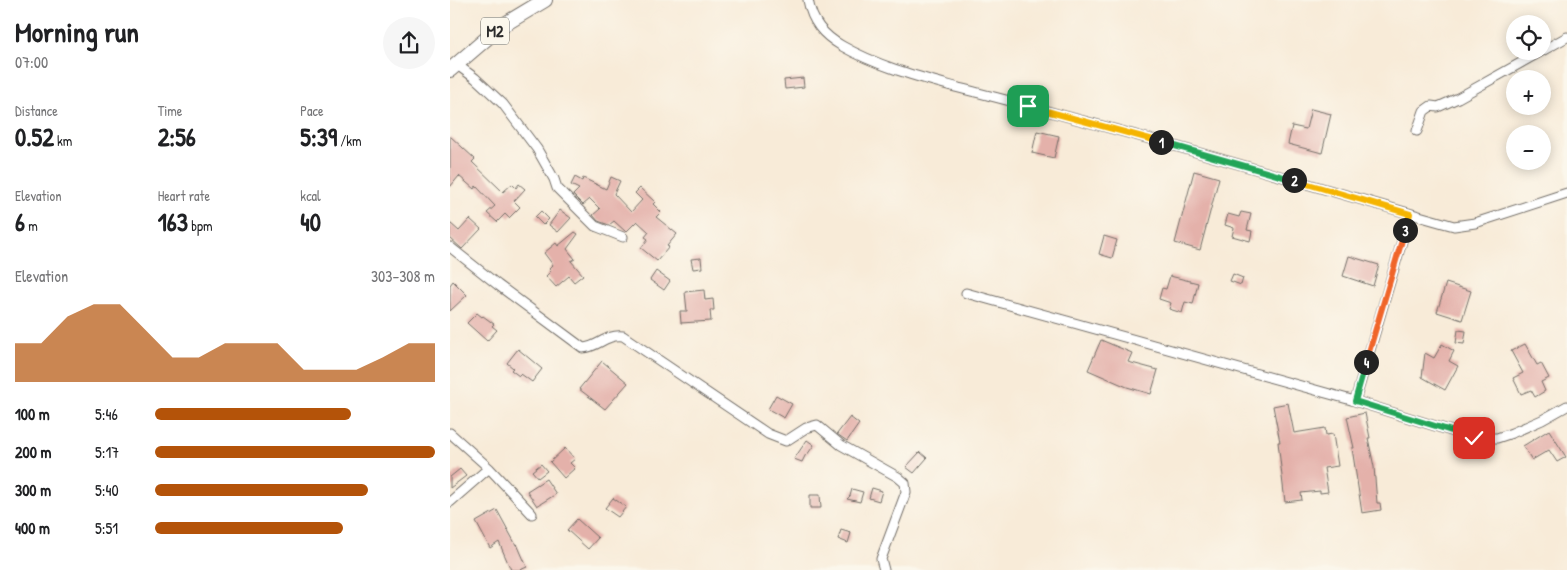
<!DOCTYPE html>
<html lang="en">
<head>
<meta charset="utf-8">
<style>
  :root { --surface:#fff; --page:#f6f6f6; --text:#202124; --muted:#757577; --accent:#b45309 }
  body { margin:0; font-family:"Patrick Hand",sans-serif; background:var(--page); color:var(--text); height:100vh; display:flex; flex-direction:column; font-size:19px; white-space:nowrap }
  * { box-sizing:border-box; margin:0 }
  p { font-size:16px; color:var(--muted) }
  .icon { flex:none; width:28px; height:28px; fill:none; stroke:currentColor; stroke-width:2; stroke-linecap:round; stroke-linejoin:round }
  .map { position:relative; flex:1; overflow:hidden }
  .side { display:flex; flex-direction:column; background:var(--surface); width:450px }
  .side>* { flex:none }
  .fabs { position:absolute; left:1056px; top:15px; display:grid; gap:10px }
  .fabs a { display:grid; place-items:center; width:45px; height:45px; border-radius:50%; background:var(--surface); box-shadow:0 2px 12px #0003; font-size:25px }
  .pin { position:absolute; display:grid; place-items:center; width:42px; height:42px; color:#fff; margin:-21px; border-radius:10px; box-shadow:0 2px 8px #0006 }
  .km { position:absolute; width:25px; height:25px; margin:-12px; border-radius:50%; background:#222; color:#fff; font-size:14px; line-height:25px; text-align:center }
  .round { display:grid; place-items:center; flex:none; width:52px; height:52px; border-radius:26px; background:var(--page) }
  .summary { display:flex; align-items:center; justify-content:space-between; height:85px; padding:0 15px }
  h1 { font-size:28px; font-weight:700; line-height:38px }
  .figures { display:grid; grid-template-columns:repeat(3,1fr); gap:8px; height:85px; padding:5px 15px }
  .figures div { display:grid; align-content:center }
  .figures b { font-size:25px; font-weight:700 }
  .figures small { font-size:14px; font-weight:400 }
  .figures p { font-size:14px }
  .chart { height:140px; padding:10px 15px }
  .chart p { display:flex; justify-content:space-between }
  .chart svg { width:100%; height:90px; margin-top:5px; fill:var(--accent); opacity:.7 }
  ul { padding:0 15px; list-style:none; font-size:16px }
  li { display:grid; grid-template-columns:80px 60px 1fr; align-items:center; height:38px }
  li i { height:12px; border-radius:6px; background:var(--accent) }
  main { display:flex; flex:1; min-height:0 }
  .map>svg:first-child { display:block }
  .building { fill:#e4b1aa }
  .lines { fill:none; stroke-linecap:round; stroke-linejoin:round }
  .minor-casing { stroke:#736e68; stroke-width:11 }
  .highway-casing { stroke:#736e68; stroke-width:16 }
  .minor { stroke:#fff; stroke-width:9 }
  .highway { stroke:#fff; stroke-width:14 }
  .split-1-casing { stroke:#fff; stroke-width:10 }
  .split-2-casing { stroke:#fff; stroke-width:10 }
  .split-3-casing { stroke:#fff; stroke-width:10 }
  .split-4-casing { stroke:#fff; stroke-width:10 }
  .split-5-casing { stroke:#fff; stroke-width:10 }
  .split-1 { stroke:#f5b400; stroke-width:6 }
  .split-2 { stroke:#22a559; stroke-width:6 }
  .split-3 { stroke:#f5b400; stroke-width:6 }
  .split-4 { stroke:#f0652b; stroke-width:6 }
  .split-5 { stroke:#22a559; stroke-width:6 }
  .labels { text-anchor:middle; stroke-width:4; stroke-linejoin:round; paint-order:stroke }
  .shield { fill:#fbf7ec; stroke:#696865; stroke-width:1 }
  .shield-label { font-size:16px; font-weight:bold; fill:#2b2b2b }
</style>
</head>
<body>
<main>
<section class="side">
<div class="summary"><div><h1>Morning run</h1><p>07:00</p></div><a class="round"><svg class="icon" aria-label="share" viewBox="0 0 24 24"><path d="M12 15V3M7 8l5-5 5 5M5 13v7h14v-7"/></svg></a></div>
<div class="figures">
<div><p>Distance</p><b>0.52<small> km</small></b></div>
<div><p>Time</p><b>2:56</b></div>
<div><p>Pace</p><b>5:39<small> /km</small></b></div>
</div>
<div class="figures">
<div><p>Elevation</p><b>6<small> m</small></b></div>
<div><p>Heart rate</p><b>163<small> bpm</small></b></div>
<div><p>kcal</p><b>40</b></div>
</div>
<div class="chart"><p><span>Elevation</span>303–308 m</p>
<svg viewBox="0 0 160 44" preserveAspectRatio="none"><path d="M0 44V25L10 25L20 12L30 6L40 6L50 19L60 32L70 32L80 25L90 25L100 25L110 38L120 38L130 38L140 32L150 25L160 25V44z"/></svg>
</div>
<ul>
<li><b>100 m</b>5:46<i style="width:70%"></i></li>
<li><b>200 m</b>5:17<i style="width:100%"></i></li>
<li><b>300 m</b>5:40<i style="width:76%"></i></li>
<li><b>400 m</b>5:51<i style="width:67%"></i></li>
</ul>
</section>
<div class="map">
<svg width="1117" height="570" viewBox="0 0 1117 570">
  <rect width="100%" height="100%" fill="#fbf7ec"/>
  <filter id="ink" filterUnits="userSpaceOnUse"><feTurbulence type="fractalNoise" baseFrequency=".02" numOctaves="2"/><feDisplacementMap in="SourceGraphic" scale="10" xChannelSelector="R" yChannelSelector="G"/><feConvolveMatrix kernelMatrix="1 2 1 2 8 2 1 2 1" color-interpolation-filters="sRGB"/></filter>
  <filter id="wash" filterUnits="userSpaceOnUse"><feTurbulence type="fractalNoise" baseFrequency=".0096" numOctaves="4" result="noise"/><feDisplacementMap in="SourceGraphic" scale="20" xChannelSelector="R" yChannelSelector="G"/><feGaussianBlur stdDeviation="1.12" result="paint"/><feColorMatrix in="noise" values="0 0 0 0 0 0 0 0 0 0 0 0 0 0 0 0 0 1.4 0 .05"/><feComposite in="paint" operator="in"/></filter>
  <g filter="url(#wash)">
    <rect width="100%" height="100%" fill="#f8ebd8"/>
    <g id="blocks">
      <path class="building" d="M353 78 354 87 335 89 334 80Z
        M861 109 881 114 872 153 838 144 842 126 856 129Z
        M587 131 609 136 604 158 582 153Z
        M0 136 25 159 22 162 53 192 62 184 66 188 69 184 75 189 64 201 70 207 59 218 55 214 47 222 37 213 45 206 26 186 24 189 9 176 0 187Z
        M744 171 769 178 750 250 725 243Z
        M125 177 132 181 133 178 156 189 161 177 170 181 164 194 181 212 192 200 185 193 190 188 205 202 203 204 211 212 206 217 227 234 217 246 219 247 207 261 191 248 198 239 195 237 199 232 187 221 176 232 164 221 159 225 148 221 143 215 150 209 140 199 133 205 123 195 129 189 121 185Z
        M110 210 121 218 108 232 99 225Z
        M91 211 99 219 93 225 85 217Z
        M791 212 801 214 797 230 802 231 800 241 782 236 784 228 775 225 778 214 789 217Z
        M20 219 31 229 12 249 0 238V223L9 231Z
        M125 232 128 234 117 249 125 259 121 261 133 275 124 282 119 276 106 287 96 276 101 271 99 269 103 265 94 253 106 243 108 246Z
        M654 236 667 240 662 258 649 254Z
        M899 256 929 265 923 286 893 276Z
        M251 258 252 268 243 269 241 259Z
        M206 271 220 281 214 290 200 280Z
        M783 274 793 278 791 285 780 281Z
        M720 276 748 283 743 304 735 302 732 313 719 309 721 303 709 299 712 288 716 289Z
        M3 281 17 295 0 311V285Z
        M996 283 1021 291 1012 320 987 312Z
        M254 290 255 300 263 299 264 310H260L261 321 231 323 230 311H237L235 292Z
        M27 313 32 317 33 316 44 324 42 326 47 330 37 341 17 323Z
        M1008 330 1016 331 1014 344 1006 343Z
        M651 340 682 353 678 362 708 370 701 394 677 387 638 370Z
        M992 344 1004 351 999 361 1008 366 995 390 972 377 975 353 984 358Z
        M1075 344 1087 365 1091 363 1099 378 1091 382 1095 391 1085 397 1081 390 1071 394 1063 378 1073 373 1061 351Z
        M68 349 92 369 82 382 71 374 69 376 61 370 63 368 57 363Z
        M152 361 178 383 155 409 129 389Z
        M326 395 342 404 334 418 318 409Z
        M838 403 844 433 875 428 876 435 883 434 888 466 874 468 878 492 870 493V491L851 493 852 500 835 502 828 442H830L823 406Z
        M915 413 920 438H918L924 467 927 503H930L931 510 912 513 902 448H904L897 417Z
        M400 417 409 424 397 441 387 434Z
        M1099 430 1116 457 1107 462 1099 450 1082 460 1073 446Z
        M357 440 364 445 357 455 356 454 352 462 344 459Z
        M115 448 125 459 120 463 125 468 114 478 100 462Z
        M470 452 477 458 464 473 456 467Z
        M91 464 97 471 88 478 82 471Z
        M10 469 16 476 0 488V477Z
        M96 479 106 494 87 506 77 491Z
        M422 488 432 491 429 501 419 498Z
        M402 489 413 492 410 502 397 499 400 496Z
        M360 495H370L371 508H360Z
        M163 498 176 507 168 517 155 508Z
        M47 510 66 545 67 544 77 567 70 570H61L49 542 40 548 26 522Z
        M127 519 148 538 138 549 117 530Z
        M391 530 401 533 398 543 388 539Z"/>
    </g>
  </g>
  <g filter="url(#ink)">
    <use href="#blocks" fill-opacity="0" stroke="#736e68" stroke-width="1"/>
    <g class="lines">
      <defs>
        <path id="minor" d="M358 0C362 22 373 35 392 46 429 67 469 77 509 88 550 98 590 109 630 120 755 153 879 191 1004 226L1025 223 1117 193
          M6 64 25 78 53 104 87 149 104 179 107 188 145 226 173 237
          M967 131 974 111 981 106 988 107 1008 98 1117 37
          M0 247 48 285 133 348C149 347 155 334 173 336L318 434 336 441 356 428 367 425 391 445 448 477 455 483 456 492 431 559 434 570
          M516 293 905 401 1024 438H1047L1062 433 1092 420 1117 406
          M905 401 960 214
          M0 433 39 468 82 514
          M0 502 39 468"/>
        <path id="highway" d="M0 70 50 27 95 0"/>
      </defs>
      <use href="#minor" class="minor-casing"/>
      <use href="#highway" class="highway-casing"/>
      <use href="#minor" class="minor"/>
      <use href="#highway" class="highway"/>
    </g>
  </g>
  <g class="lines" filter="url(#ink)">
    <defs>
      <path id="split-1" d="M578 106 711 142"/>
      <path id="split-2" d="M711 142 844 180"/>
      <path id="split-3" d="M844 180 960 214 955 230"/>
      <path id="split-4" d="M916 362 955 230"/>
      <path id="split-5" d="M916 362 905 401 1024 438"/>
    </defs>
    <use href="#split-1" class="split-1-casing"/>
    <use href="#split-2" class="split-2-casing"/>
    <use href="#split-3" class="split-3-casing"/>
    <use href="#split-4" class="split-4-casing"/>
    <use href="#split-5" class="split-5-casing"/>
    <use href="#split-1" class="split-1"/>
    <use href="#split-2" class="split-2"/>
    <use href="#split-3" class="split-3"/>
    <use href="#split-4" class="split-4"/>
    <use href="#split-5" class="split-5"/>
  </g>
  <g class="labels">
    <rect class="shield" x="31" y="17.5" width="28" height="27" rx="4"/>
    <g class="shield-label">
      <text x="45" y="37">M2</text>
    </g>
  </g>
</svg>
<div class="fabs">
<a><svg class="icon" aria-label="locate" viewBox="0 0 24 24"><circle cx="12" cy="12" r="6"/><path d="M12 2v4M12 18v4M2 12h4M18 12h4"/></svg></a>
<a>+</a>
<a>−</a>
</div>
<div class="pin" style="left:578px;top:106px;background:#1e9e55"><svg class="icon" aria-label="arrive" viewBox="0 0 24 24"><path d="M6 21V4h12l-3 4 3 4H6"/></svg></div>
<div class="pin" style="left:1024px;top:438px;background:#d93025"><svg class="icon" aria-label="check" viewBox="0 0 24 24"><path d="M5 12l5 5 9-10"/></svg></div>
<b class="km" style="left:711px;top:142px">1</b>
<b class="km" style="left:844px;top:180px">2</b>
<b class="km" style="left:955px;top:230px">3</b>
<b class="km" style="left:916px;top:362px">4</b>
</div>
</main>
</body>
</html>
